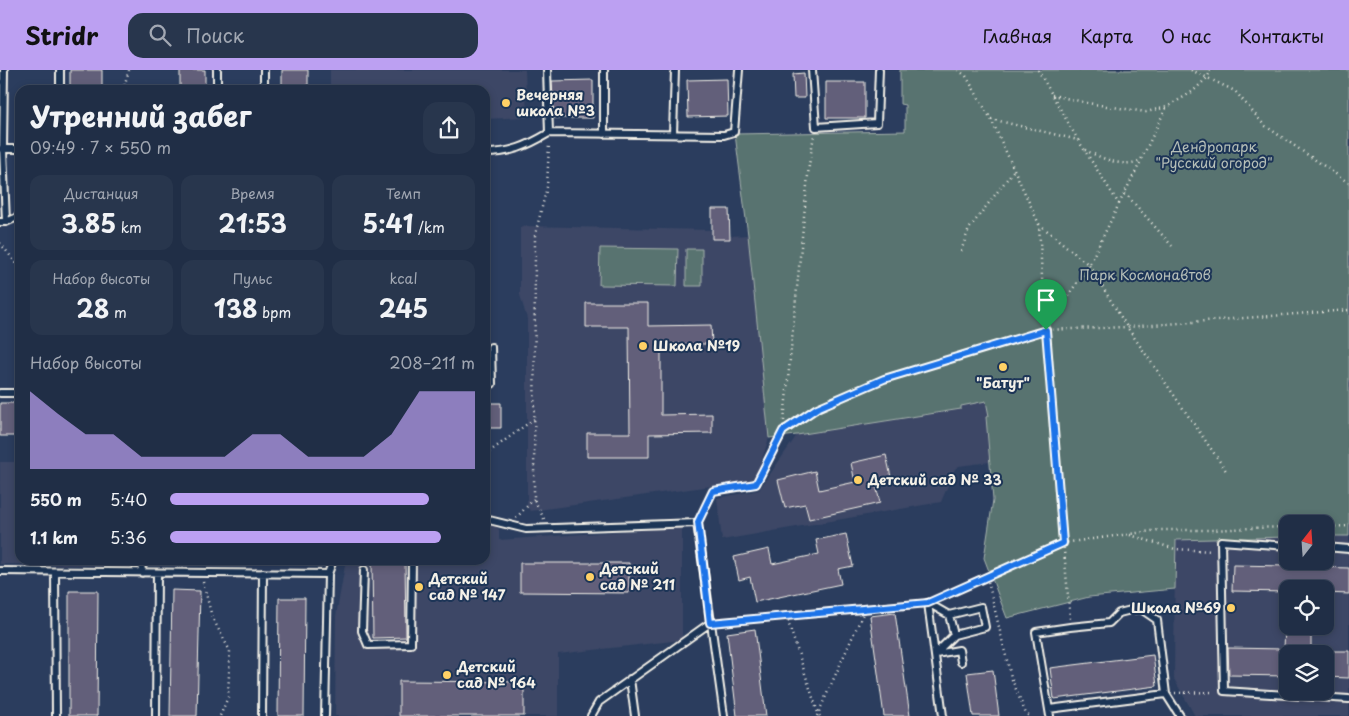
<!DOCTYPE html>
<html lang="ru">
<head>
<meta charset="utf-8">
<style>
  :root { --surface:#202e46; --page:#28364d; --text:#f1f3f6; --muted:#a2a8b3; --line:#3d4a5f; --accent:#bca0f2 }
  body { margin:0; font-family:"Playpen Sans",sans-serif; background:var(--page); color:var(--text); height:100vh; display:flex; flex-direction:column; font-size:19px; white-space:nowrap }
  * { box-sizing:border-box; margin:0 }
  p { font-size:16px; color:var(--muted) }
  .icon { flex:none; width:28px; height:28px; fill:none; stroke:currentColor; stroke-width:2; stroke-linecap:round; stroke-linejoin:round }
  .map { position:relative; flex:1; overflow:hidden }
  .side { position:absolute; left:15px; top:15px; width:475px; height:480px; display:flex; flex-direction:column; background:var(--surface); border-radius:15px; box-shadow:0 2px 8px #0003,0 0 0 1px var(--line) }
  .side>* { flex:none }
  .needle { width:32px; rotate:17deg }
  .fabs { position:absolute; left:1279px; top:445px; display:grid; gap:10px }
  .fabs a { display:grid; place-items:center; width:55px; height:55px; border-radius:10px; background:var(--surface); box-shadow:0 2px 8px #0003,0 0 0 1px var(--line); font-size:25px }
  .pin { position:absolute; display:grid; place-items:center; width:42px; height:42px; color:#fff; margin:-51px -21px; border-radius:50% 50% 50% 0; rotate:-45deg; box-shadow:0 0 5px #0007 }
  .pin .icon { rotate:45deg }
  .round { display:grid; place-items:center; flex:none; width:52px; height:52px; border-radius:15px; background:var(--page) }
  .headline { display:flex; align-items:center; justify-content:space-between; height:85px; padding:0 15px }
  h1 { font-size:28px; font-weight:700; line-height:38px }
  .stats { display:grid; grid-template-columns:repeat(3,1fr); gap:8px; height:85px; padding:5px 15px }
  .stats div { display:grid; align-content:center; border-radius:12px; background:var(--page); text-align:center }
  .stats b { font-size:25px; font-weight:700 }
  .stats small { font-size:14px; font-weight:400 }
  .stats p { font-size:14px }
  .chart { height:140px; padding:10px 15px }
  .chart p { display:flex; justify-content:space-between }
  .chart svg { width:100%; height:90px; margin-top:5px; fill:var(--accent); opacity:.7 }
  ul { padding:0 15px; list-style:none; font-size:16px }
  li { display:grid; grid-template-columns:80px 60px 1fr; align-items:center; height:38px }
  li i { height:12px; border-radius:6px; background:var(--accent) }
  header { display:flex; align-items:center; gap:30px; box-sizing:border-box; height:70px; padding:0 25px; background:var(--accent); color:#111 }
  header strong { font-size:24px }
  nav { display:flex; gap:28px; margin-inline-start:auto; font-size:18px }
  .search { width:350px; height:45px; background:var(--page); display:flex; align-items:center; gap:12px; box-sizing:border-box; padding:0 18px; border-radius:15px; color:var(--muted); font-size:19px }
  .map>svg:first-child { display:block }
  .built { fill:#3c4766; fill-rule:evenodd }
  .green { fill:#587370; stroke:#a6b2ac }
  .building { fill:#625e7a; stroke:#f4f1e8 }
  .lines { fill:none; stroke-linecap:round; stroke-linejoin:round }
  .lane-casing { stroke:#f4f1e8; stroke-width:10 }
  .path { stroke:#f4f1e8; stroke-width:2.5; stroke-dasharray:1 4; stroke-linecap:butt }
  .lane { stroke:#1d3557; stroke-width:6 }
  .route-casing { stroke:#fff; stroke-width:10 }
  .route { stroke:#1a73e8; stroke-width:6 }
  .poi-dot { fill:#ffd166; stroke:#1d3557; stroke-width:2 }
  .labels { text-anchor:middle; stroke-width:4; stroke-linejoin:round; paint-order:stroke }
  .poi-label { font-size:14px; font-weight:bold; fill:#f4f1e8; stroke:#1d3557; text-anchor:start }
  .park-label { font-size:14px; fill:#b6bfb8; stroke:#1d3557 }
</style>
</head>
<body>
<header>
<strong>Stridr</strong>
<div class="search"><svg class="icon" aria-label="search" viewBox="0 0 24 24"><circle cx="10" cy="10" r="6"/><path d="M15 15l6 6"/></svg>Поиск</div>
<nav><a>Главная</a><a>Карта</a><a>О нас</a><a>Контакты</a></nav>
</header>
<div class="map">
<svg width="1349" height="646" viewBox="0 0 1349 646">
  <rect width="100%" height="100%" fill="#2b3d5e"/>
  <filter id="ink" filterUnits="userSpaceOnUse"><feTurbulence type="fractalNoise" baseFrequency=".02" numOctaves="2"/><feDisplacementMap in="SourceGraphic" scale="10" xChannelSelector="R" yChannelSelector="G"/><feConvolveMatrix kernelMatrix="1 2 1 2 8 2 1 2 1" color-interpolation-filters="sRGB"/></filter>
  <g filter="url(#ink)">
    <path class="built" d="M330 0H525L527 47 485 49V20H330Z
      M526 156 712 160 729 166 748 165 769 368 755 410 531 441 527 437V249L520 225V158Z
      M986 331 989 347H986L990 392 959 396 955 399 941 432 722 470 717 428 759 420 797 365 961 339V336Z
      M0 392H20V490H130L127 496 0 494Z
      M485 455 495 456 499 460V470L682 457V570L558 584V646H335L336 546 346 490H485Z
      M1325 466H1349V646H1195L1174 609 1175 470 1287 467 1288 491H1325ZM1288 519H1325V556H1288ZM1288 584H1325V621H1288Z"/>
    <path class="green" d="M900 0H1349V466H1325V454H1288L1287 467 1176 470 1175 519 1089 527 1007 548 984 488 993 430 986 347 989 346 986 331 961 336V339L797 365 769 368 748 165 735 64 905 61V35L900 34Z
      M600 178 678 179 677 216 599 215Z
      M686 179H702V216H686Z"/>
    <path class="building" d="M70 0H102V20H70Z
      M180 0H205V20H180Z
      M282 0H308V20H282Z
      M804 3 805 28H794L793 4Z
      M727 9 728 46 688 47 687 10Z
      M593 10V48H554L552 11Z
      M826 12H865V48H826Z
      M712 139H729L730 169H712Z
      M586 233H648V256L711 255 712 274H661V345L712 344V363L649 364V387H587V363H630L629 257H586Z
      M0 333H20V366H0Z
      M485 333H501V358H485Z
      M886 385 891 407 875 411 880 433 809 449 805 434 785 438 778 410 815 401 819 420 855 412 851 393Z
      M846 464 853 496 838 499 841 514 755 532 750 507 739 510 734 487 769 479 772 494 819 484 816 470Z
      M372 490H405L406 567 373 568Z
      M1285 491H1314V497L1349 498V524L1325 523V519H1288V522L1232 521 1233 495 1285 496Z
      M520 493H629V523L520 522Z
      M172 520 200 521 197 646H170Z
      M69 521H98L97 646H69Z
      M279 528H305L304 646H278Z
      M895 543 910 646H884L870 546Z
      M1285 556H1311V584H1288V606L1229 605 1228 578 1284 579Z
      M755 559 766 646H737L727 563Z
      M1325 581H1349V608L1325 607Z
      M1153 585 1157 616 1054 629 1050 598Z
      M993 600 999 646H973L967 603Z
      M399 611 524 612V646H399Z"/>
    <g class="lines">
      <defs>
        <path id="lane" d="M4 0 3 79 6 152
          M60 0V20
          M217 0V20
          M547 0 549 63
          M812 0 816 57 877 53 879 0
          M264 20V0
          M604 64V0
          M673 64 675 0
          M1 79H20
          M485 83C511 83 527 76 549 63L724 65 734 62 739 0
          M0 152H6L20 146
          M485 314H492L491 277
          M0 323H20
          M485 449 526 459 697 453 724 646
          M1288 476 1221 471 1224 621 1349 629
          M1325 477 1349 479
          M141 490 142 503
          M364 500 362 561 368 575 411 574 412 490
          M0 501 328 504 325 646
          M55 502 56 646
          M328 504 333 490
          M928 533 943 646
          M928 533 949 545 954 565 935 584
          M949 545 981 537 985 557 954 565
          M936 584 959 580 961 592
          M630 609 635 646
          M1049 639 1166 624 1180 646
          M156 646 157 503
          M262 646 263 503
          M591 646 599 632 710 553
          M1050 646 1036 562 1070 557 1109 553 1119 543 1131 540 1141 539 1157 550 1166 624"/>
      </defs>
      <use href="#lane" class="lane-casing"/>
      <path class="path" d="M958 0 966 6 991 49 1039 154 1045 260 1070 549
        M1038 0 1078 70
        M1191 0 1235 21 1264 55 1349 113
        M123 20 129 0
        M1052 25 1093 34 1146 42 1167 37 1192 22 1207 8 1211 0
        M991 49 1078 70 1119 134 1089 195 1046 258
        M1085 80C1102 88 1123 99 1141 90L1166 38
        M1125 123 1172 176
        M1119 134 1141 91
        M1039 154 1089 195 1127 257 1227 402
        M0 173 20 198
        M961 181 969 159 1014 100
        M783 361 817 338 884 309 1045 260 1127 257 1349 240
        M485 385 534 349
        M701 445 713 421 756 414 783 361 809 95 814 65
        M516 448 534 429
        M544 449 534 429 535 165 547 117 549 73
        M1325 457 1349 456
        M1130 465 1175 479 1212 481
        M987 507 1011 607 1026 644 1029 646
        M203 512 212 547 230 581 228 627 220 646
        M939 528 1063 473 1159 460H1214L1250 458 1288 457
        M786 546 818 643 820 646
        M719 553 920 534
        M1175 623 1215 622
        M817 646 865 539"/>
      <use href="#lane" class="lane"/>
    </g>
  </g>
  <g class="lines" filter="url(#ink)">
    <defs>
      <path id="route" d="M1046 260 1063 473 928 533 710 553 698 452 713 421 756 414 783 361 817 338 884 309Z"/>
    </defs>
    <use href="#route" class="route-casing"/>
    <use href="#route" class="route"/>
  </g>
  <g class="poi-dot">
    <circle cx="506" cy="33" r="5"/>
    <circle cx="643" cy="276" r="5"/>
    <circle cx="1003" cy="297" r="5"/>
    <circle cx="858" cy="410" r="5"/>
    <circle cx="590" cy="507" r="5"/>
    <circle cx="419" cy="517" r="5"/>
    <circle cx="1231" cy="538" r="5"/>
    <circle cx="447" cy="605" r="5"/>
  </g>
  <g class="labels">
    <g class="poi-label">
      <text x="516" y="30">Вечерняя<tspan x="516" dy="16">школа №3</tspan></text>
      <text x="653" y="281">Школа №19</text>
      <text x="1003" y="318" text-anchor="middle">"Батут"</text>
      <text x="868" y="415">Детский сад № 33</text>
      <text x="600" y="504">Детский<tspan x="600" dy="16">сад № 211</tspan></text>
      <text x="429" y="514">Детский<tspan x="429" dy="16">сад № 147</tspan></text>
      <text x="1221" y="543" text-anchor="end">Школа №69</text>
      <text x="457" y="602">Детский<tspan x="457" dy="16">сад № 164</tspan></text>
    </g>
    <g class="park-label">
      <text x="1214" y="82">Дендропарк<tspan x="1214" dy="16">"Русский огород"</tspan></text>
      <text x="1145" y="210">Парк Космонавтов</text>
    </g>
  </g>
</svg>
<div class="fabs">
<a><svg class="needle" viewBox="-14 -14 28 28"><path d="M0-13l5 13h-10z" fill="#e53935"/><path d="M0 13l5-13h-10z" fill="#a2a8b3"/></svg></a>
<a><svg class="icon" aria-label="locate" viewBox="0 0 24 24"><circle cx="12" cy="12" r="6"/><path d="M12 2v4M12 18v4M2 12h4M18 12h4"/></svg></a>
<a><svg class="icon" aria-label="layers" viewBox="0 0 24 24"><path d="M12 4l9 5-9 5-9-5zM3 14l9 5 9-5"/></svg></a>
</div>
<div class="pin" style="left:1046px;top:260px;background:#1e9e55"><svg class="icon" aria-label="arrive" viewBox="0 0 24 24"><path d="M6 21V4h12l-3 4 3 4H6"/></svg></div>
<section class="side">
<div class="headline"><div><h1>Утренний забег</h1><p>09:49 · 7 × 550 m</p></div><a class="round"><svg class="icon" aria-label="share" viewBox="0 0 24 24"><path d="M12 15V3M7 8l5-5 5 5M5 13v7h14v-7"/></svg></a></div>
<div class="stats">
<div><p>Дистанция</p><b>3.85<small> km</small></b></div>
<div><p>Время</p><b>21:53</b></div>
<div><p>Темп</p><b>5:41<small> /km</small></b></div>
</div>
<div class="stats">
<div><p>Набор высоты</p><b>28<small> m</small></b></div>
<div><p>Пульс</p><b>138<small> bpm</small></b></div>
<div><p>kcal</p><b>245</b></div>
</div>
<div class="chart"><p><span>Набор высоты</span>208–211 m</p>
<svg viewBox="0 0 160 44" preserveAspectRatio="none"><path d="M0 44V6L10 17L20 27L30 27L40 38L50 38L60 38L70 38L80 27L90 27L100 38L110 38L120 38L130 27L140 6L150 6L160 6V44z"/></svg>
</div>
<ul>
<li><b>550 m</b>5:40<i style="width:85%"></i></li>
<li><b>1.1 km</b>5:36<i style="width:89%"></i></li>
</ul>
</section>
</div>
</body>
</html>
